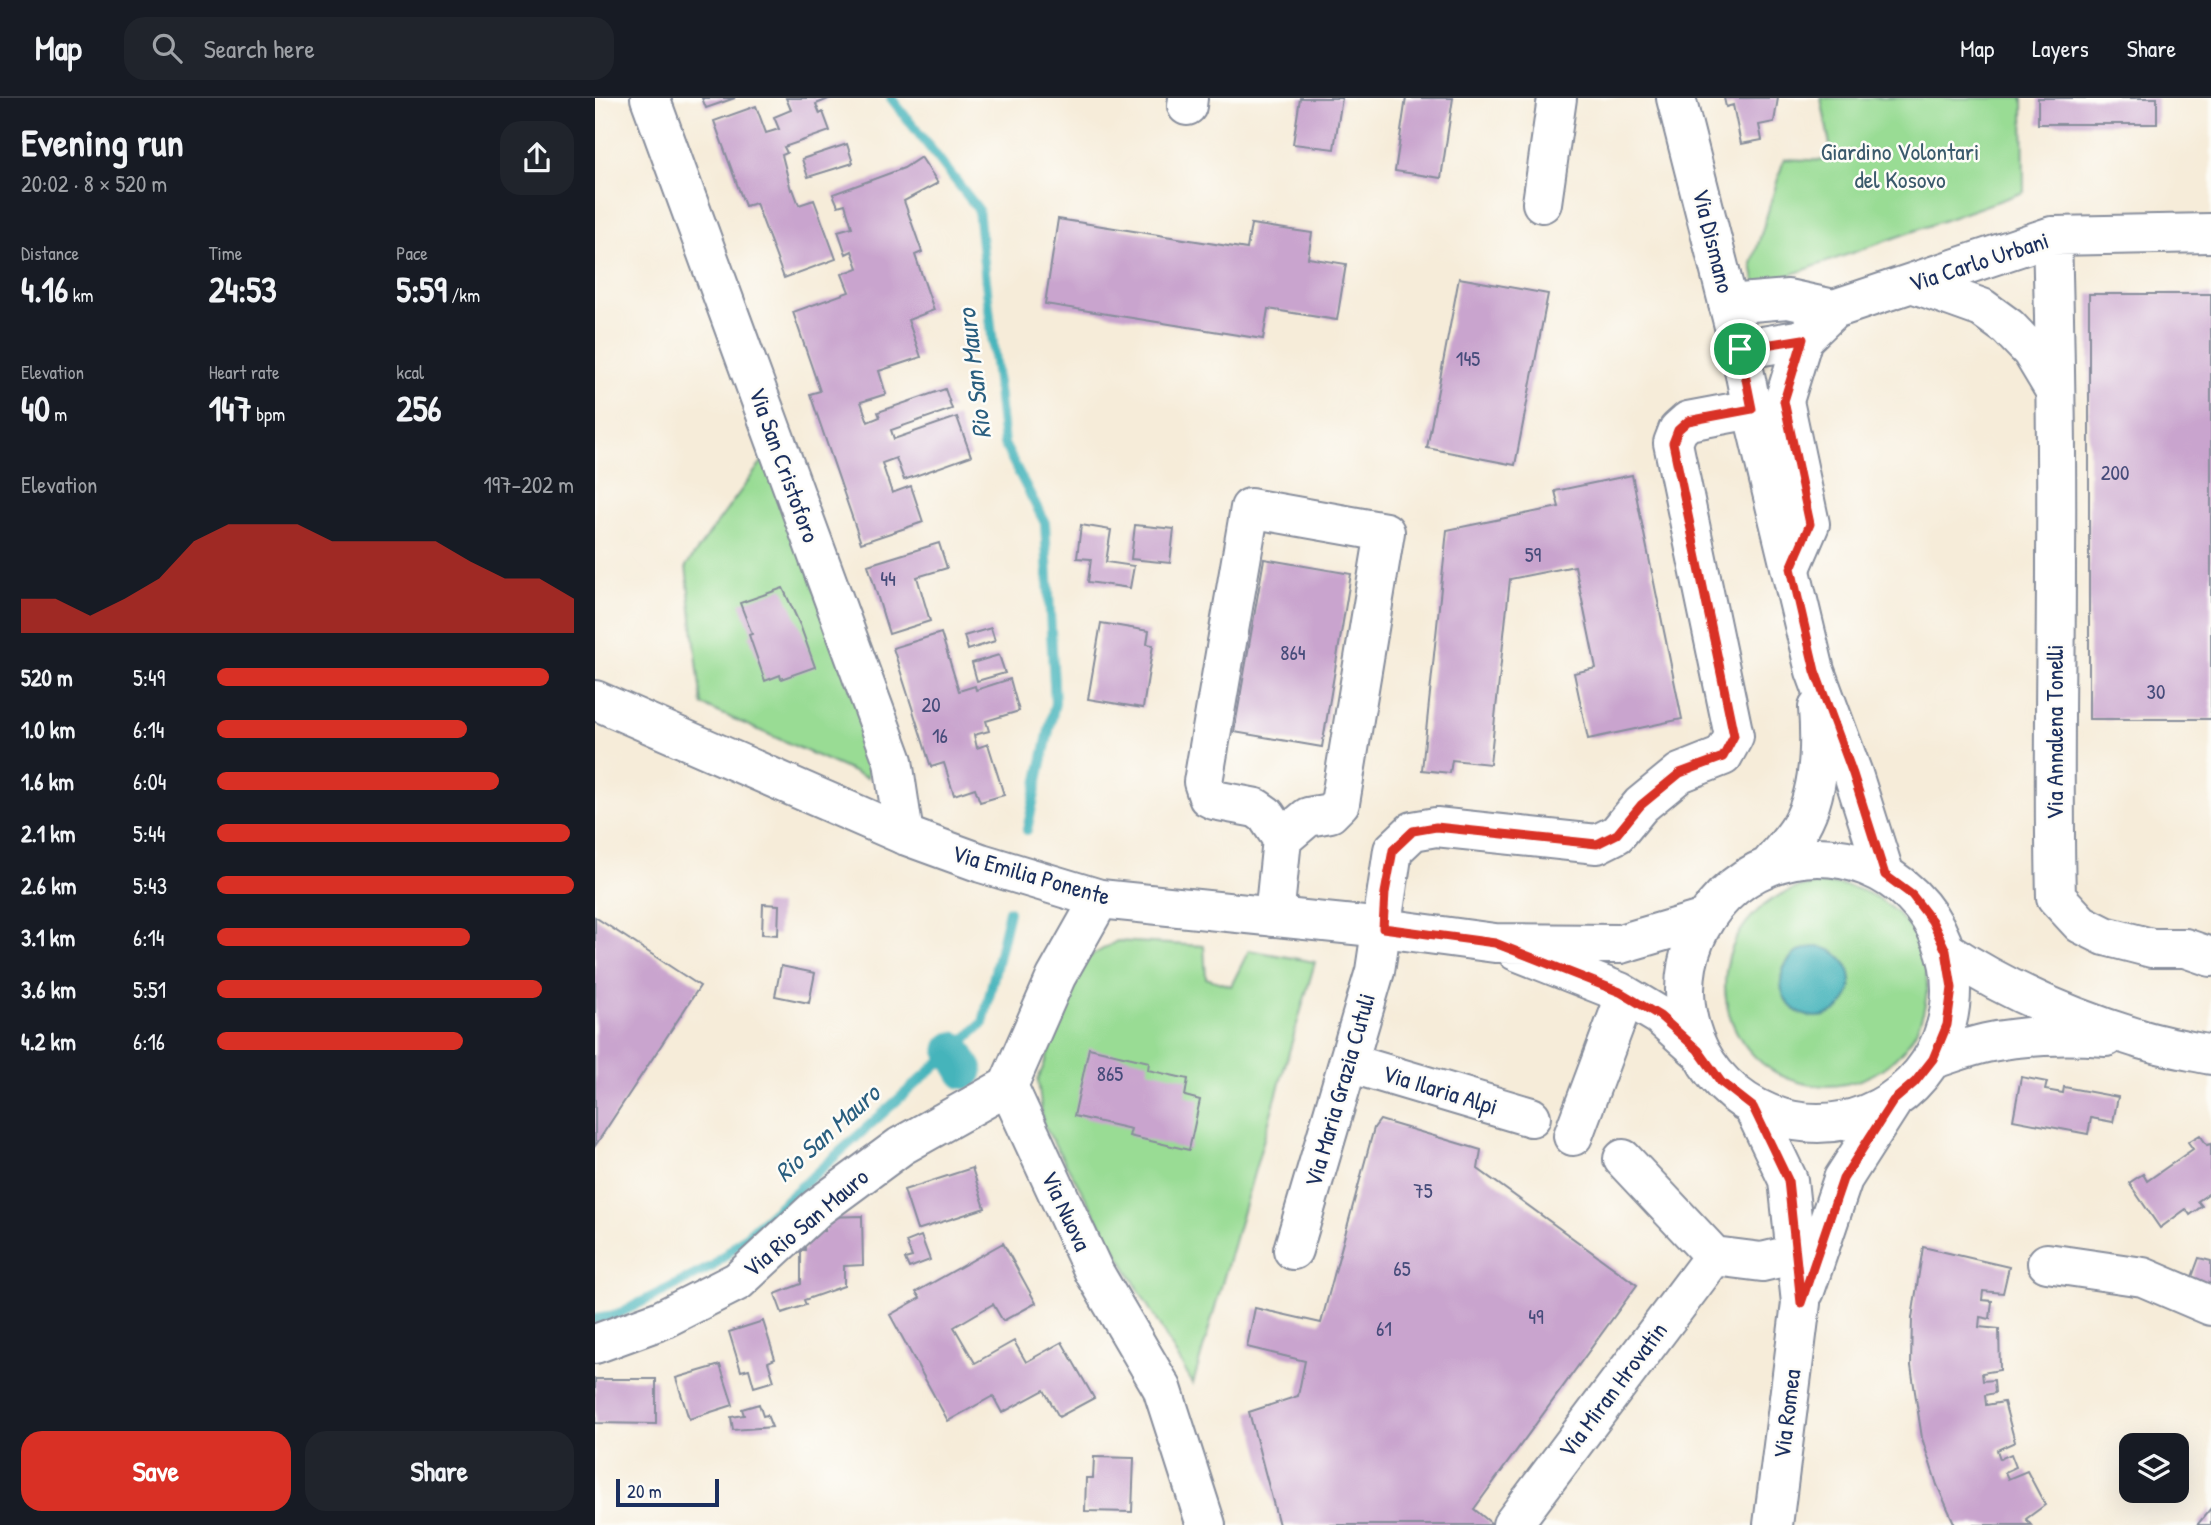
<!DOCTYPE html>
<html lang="en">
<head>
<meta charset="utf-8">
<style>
  :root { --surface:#171b24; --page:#20242c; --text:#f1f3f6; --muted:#9ea1a6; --line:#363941; --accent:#d93025 }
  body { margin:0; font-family:"Patrick Hand",sans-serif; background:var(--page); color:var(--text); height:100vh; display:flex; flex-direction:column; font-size:26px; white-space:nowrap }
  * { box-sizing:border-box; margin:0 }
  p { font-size:23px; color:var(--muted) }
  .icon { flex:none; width:38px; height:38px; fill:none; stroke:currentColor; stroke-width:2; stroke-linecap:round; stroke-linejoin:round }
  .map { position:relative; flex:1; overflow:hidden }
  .details { display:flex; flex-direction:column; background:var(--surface); width:595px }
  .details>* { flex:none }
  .buttons { position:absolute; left:1524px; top:1335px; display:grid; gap:14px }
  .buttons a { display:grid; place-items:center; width:70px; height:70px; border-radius:14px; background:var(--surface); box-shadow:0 7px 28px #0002; font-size:35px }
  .scale { position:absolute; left:21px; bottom:18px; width:103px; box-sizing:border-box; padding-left:7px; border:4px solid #1b2f5e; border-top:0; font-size:19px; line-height:24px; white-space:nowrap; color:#1b2f5e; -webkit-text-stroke:5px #fdfcf7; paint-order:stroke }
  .pin { position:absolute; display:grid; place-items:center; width:60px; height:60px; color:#fff; margin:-30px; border:4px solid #fff; border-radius:50%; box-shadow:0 2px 7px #0007 }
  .round { display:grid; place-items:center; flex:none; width:74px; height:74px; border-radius:21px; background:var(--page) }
  .overview { display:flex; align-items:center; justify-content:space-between; height:119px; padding:0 21px }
  h1 { font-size:38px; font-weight:700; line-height:52px }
  .metrics { display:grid; grid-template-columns:repeat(3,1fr); gap:10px; height:119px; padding:7px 21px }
  .metrics div { display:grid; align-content:center }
  .metrics b { font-size:35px; font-weight:700 }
  .metrics small { font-size:19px; font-weight:400 }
  .metrics p { font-size:19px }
  .chart { height:196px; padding:14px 21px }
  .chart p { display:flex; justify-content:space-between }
  .chart svg { width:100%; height:126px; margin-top:7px; fill:var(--accent); opacity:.7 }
  .cta { display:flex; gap:14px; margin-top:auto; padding:14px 21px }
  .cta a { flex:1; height:80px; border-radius:21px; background:var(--accent); color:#fff; font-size:28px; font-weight:700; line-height:80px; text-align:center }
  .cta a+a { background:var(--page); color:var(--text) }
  ul { padding:0 21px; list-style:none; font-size:23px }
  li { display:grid; grid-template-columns:112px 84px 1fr; align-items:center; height:52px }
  li i { height:18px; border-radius:9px; background:var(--accent) }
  header { display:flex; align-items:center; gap:42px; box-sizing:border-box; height:98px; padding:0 35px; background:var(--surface); border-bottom:2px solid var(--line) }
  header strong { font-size:33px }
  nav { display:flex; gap:38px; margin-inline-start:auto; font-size:24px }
  .search { width:490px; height:63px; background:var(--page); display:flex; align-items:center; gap:18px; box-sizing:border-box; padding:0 24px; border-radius:21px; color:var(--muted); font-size:26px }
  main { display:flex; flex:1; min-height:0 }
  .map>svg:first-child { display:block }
  .green { fill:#99dc94; stroke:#5a8679; stroke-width:2 }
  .water { fill:#44b4bb; stroke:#30728c; stroke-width:2 }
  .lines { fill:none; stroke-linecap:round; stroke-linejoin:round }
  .stream { stroke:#44b4bb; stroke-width:10 }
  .canal { stroke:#44b4bb; stroke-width:37 }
  .building { fill:#c9a4ce }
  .minor-casing { stroke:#888e9c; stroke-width:42 }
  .major-casing { stroke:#888e9c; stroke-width:42 }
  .minor { stroke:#fff; stroke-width:38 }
  .major { stroke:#fff; stroke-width:38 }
  .route-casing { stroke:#fff; stroke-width:14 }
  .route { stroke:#d93025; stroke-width:9 }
  .labels { text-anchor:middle; stroke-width:5; stroke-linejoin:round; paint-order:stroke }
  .number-label { font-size:21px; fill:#464c7a }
  .park-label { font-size:24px; fill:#3a5a6c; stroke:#fdfcf7 }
  .street-label { font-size:24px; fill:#1b2f5e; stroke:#fdfcf7 }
  .water-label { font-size:26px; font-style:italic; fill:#295e7f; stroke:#fdfcf7 }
</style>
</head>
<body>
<header>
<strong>Map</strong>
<div class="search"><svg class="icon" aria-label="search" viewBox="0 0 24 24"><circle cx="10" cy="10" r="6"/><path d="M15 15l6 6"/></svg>Search here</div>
<nav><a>Map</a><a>Layers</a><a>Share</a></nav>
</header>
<main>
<section class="details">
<div class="overview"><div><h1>Evening run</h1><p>20:02 · 8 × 520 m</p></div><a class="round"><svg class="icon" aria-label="share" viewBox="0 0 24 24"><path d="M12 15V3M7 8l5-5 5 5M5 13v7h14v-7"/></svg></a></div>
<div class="metrics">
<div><p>Distance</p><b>4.16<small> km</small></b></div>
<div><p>Time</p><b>24:53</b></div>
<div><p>Pace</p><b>5:59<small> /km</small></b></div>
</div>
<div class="metrics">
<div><p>Elevation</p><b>40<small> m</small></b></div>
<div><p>Heart rate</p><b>147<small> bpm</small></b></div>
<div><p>kcal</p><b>256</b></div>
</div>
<div class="chart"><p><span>Elevation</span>197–202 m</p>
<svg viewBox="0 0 160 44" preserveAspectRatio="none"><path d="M0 44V32L10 32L20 38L30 32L40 25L50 12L60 6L70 6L80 6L90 12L100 12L110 12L120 12L130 19L140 25L150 25L160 32V44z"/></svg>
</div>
<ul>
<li><b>520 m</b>5:49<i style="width:93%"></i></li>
<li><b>1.0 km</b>6:14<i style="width:70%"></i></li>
<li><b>1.6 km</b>6:04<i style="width:79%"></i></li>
<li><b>2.1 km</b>5:44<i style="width:99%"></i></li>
<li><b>2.6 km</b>5:43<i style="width:100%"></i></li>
<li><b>3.1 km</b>6:14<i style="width:71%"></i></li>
<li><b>3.6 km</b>5:51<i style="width:91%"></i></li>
<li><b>4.2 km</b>6:16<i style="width:69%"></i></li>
</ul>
<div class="cta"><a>Save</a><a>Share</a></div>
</section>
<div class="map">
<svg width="1616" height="1427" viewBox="0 0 1616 1427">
  <rect width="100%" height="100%" fill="#fdfcf7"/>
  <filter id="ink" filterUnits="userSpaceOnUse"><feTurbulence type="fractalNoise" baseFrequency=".0143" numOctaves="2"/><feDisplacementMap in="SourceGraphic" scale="14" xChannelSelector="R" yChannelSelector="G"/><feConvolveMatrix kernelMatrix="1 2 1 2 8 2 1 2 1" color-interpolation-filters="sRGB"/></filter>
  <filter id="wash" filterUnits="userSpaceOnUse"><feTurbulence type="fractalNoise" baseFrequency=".00686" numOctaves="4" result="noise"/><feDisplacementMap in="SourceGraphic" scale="28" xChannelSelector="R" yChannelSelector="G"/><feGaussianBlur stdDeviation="1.57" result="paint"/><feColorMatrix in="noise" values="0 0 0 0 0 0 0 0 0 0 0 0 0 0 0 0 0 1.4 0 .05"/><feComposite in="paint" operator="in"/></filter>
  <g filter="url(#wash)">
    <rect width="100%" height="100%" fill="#f6ecd9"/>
    <path class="green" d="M1226 0H1428L1429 94 1161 189 1157 166 1189 61 1238 63Z
      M171 358 278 653 272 680 107 607 91 468Z
      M1130 887a101 101 0 1 1 202 0a101 101 0 1 1-202 0Z
      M522 843 609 848 611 880 636 888 654 852 720 864 598 1286 448 1026 443 982 489 862Z"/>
    <path class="water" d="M1186 884a35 35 0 1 1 70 0a35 35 0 1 1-70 0Z"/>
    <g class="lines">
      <path class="stream" d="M296 0 383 111 409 346 450 425 460 605 432 732
        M0 1221 19 1218 118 1168 388 925 414 813"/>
      <path class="canal" d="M358 952 370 973"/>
    </g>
    <g id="blocks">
      <path class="building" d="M107 0H140L111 10Z
        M191 0H236L221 6 225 16 228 14 235 33 189 49 192 55 187 57 196 92 198 91 204 107 219 102 241 161 189 180 161 105 150 108 119 23 161 8 171 35 184 31 179 19 196 12Z
        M705 0H747L739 51 698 46Z
        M811 0H858L846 80 800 73Z
        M1129 0H1183L1179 24 1164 27 1167 42 1146 46 1138 7 1131 9Z
        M1443 0H1562V26H1443Z
        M252 46 258 65 213 79 207 61Z
        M326 59 343 85 309 103 327 154 320 157 339 212 313 222 326 259 284 273 291 296 266 304 273 324 285 319 283 314 350 291 357 311 296 332 299 341 362 319 376 358 309 382 301 360 287 365 297 395 316 388 328 424 266 445 215 296 225 293 198 214 254 194 247 176 263 170 257 153 251 156 243 133 257 129 250 106 243 108 238 96 309 70Z
        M463 121 652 151 656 126 717 135 713 160 751 166 742 222 673 211 668 241 450 206Z
        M864 180 953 196 920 367 832 350Z
        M1494 196H1616V621H1494Z
        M1037 377 1087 621 993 641 979 575 1001 570 980 468 915 481 895 666 857 662 855 675 827 672 852 432 964 409 960 393Z
        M486 427 516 432 511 464 539 468 535 490 493 484 496 461 482 460Z
        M540 427 579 431 575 465 536 461Z
        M344 445 352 470 322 479 335 523 294 536 273 467Z
        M669 461 756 476 727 649 639 634Z
        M188 490 205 527 220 569 186 581 185 577 170 583 154 537 157 536 145 505Z
        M506 525 554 533 552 546 558 547 548 610 493 601Z
        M396 530 400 543 373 552 369 538Z
        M346 535 364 593 380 588 381 592 415 581 424 613 391 623 394 633 379 637 382 650 393 646 409 697 385 704 380 690 359 697 349 665 336 669 298 550Z
        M404 557 410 575 382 583 377 565Z
        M168 806 184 807 183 837 167 836Z
        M0 819 105 888 0 1048Z
        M186 868 220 875 214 905 180 898Z
        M494 950 554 964 553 972 593 981 590 998 605 1002 594 1052 534 1038 536 1031 479 1018Z
        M1426 979 1452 984 1450 992 1468 995 1469 989 1523 999 1518 1024 1496 1020 1493 1036 1418 1022Z
        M785 1022 886 1052 883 1071 1042 1187 879 1411 896 1425 894 1427H684L654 1314 703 1298 710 1263 652 1249 660 1210 726 1225 779 1030Z
        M1605 1037 1612 1047 1616 1046V1094L1603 1103 1607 1108 1595 1117 1591 1111 1565 1130 1534 1085 1548 1076 1552 1083 1598 1051 1593 1044Z
        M377 1070 390 1110 322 1132 309 1092Z
        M267 1118 268 1167 249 1168V1188L209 1202 211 1207 187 1215 180 1196 206 1186V1152H210V1133H230V1119Z
        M326 1138 335 1162 314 1170 310 1161 317 1159 311 1144Z
        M408 1145 441 1205 408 1223 398 1206 359 1229 380 1265 419 1243 431 1264 467 1244 499 1300 464 1319 449 1292 407 1315 398 1298 353 1323 295 1217 325 1200 321 1194Z
        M1328 1149 1414 1169 1408 1195 1388 1193 1387 1202 1397 1203 1395 1221 1385 1219 1384 1229 1404 1231 1405 1272 1387 1275 1388 1283 1399 1282 1400 1295 1390 1297 1391 1307 1409 1304 1420 1344 1402 1352 1405 1361 1416 1356 1421 1369 1410 1374 1413 1381 1432 1373 1450 1407 1431 1421 1436 1427H1360L1342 1387 1327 1340 1316 1268 1317 1220Z
        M1604 1160 1616 1163V1194L1594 1187Z
        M168 1223 180 1261 173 1264 179 1283 159 1289 154 1271 146 1273 134 1234Z
        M125 1267 138 1307 94 1321 81 1280Z
        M0 1281H61V1326L0 1325Z
        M164 1306 168 1318 172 1317 177 1329 138 1332 136 1319 149 1317 147 1311Z
        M499 1359 539 1360 537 1414 490 1413 491 1380H498Z
        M1616 1410V1427H1602Z"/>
    </g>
  </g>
  <g filter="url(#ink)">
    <use href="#blocks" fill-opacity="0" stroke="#888e9c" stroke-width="2"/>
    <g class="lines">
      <defs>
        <path id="minor" d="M55 0 298 663 309 737
          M592 8 593 0
          M947 105 962 0
          M1457 138C1460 247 1462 355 1461 463 1461 575 1458 687 1461 799L1486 826 1510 838 1557 850H1590L1616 859
          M1317 185 1387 210 1413 229 1436 253 1460 293
          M1133 206 1193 201 1239 211
          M1145 252 1208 241 1239 211 1457 138 1616 135
          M655 410 790 434 745 705 735 715 713 719 687 741 671 717 661 710 619 702 613 699 608 684Z
          M1196 470 1215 426 1189 303 1208 241
          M505 801 461 879 413 988 499 1174 567 1290 611 1427
          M679 819 687 741
          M754 965 936 1019
          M978 1038 1027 907
          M1028 1061 1119 1158 1167 1164 1201 1156
          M698 1152 780 873 798 752 818 733 841 729 1002 746 1022 736 1046 707 1085 675 1128 658 1139 638 1078 345 1083 332 1093 323 1157 311
          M1452 1165 1548 1179 1616 1208
          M0 1246 66 1222 143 1183 222 1110 306 1048 413 988
          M917 1427 1119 1158"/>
        <path id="major" d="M1081 0 1145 252 1157 311 1220 573 1258 676 1290 777
          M0 602 309 737 386 765 505 801 788 830 900 845 1025 846 1110 821
          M1090 892a133 133 0 1 1 266 0a133 133 0 1 1-266 0Z
          M1174 768C1184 755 1197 743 1205 729 1225 695 1226 649 1223 610
          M921 853 1025 894 1065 918 1103 952
          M1351 853C1409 891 1476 920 1542 940 1566 948 1592 952 1616 957
          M1338 961C1355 956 1373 949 1391 945 1431 937 1471 936 1511 939
          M1158 1009 1193 1082 1206 1205 1178 1427
          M1210 1193 1248 1081 1298 1003"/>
      </defs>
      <use href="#minor" class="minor-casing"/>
      <use href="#major" class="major-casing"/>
      <use href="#minor" class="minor"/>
      <use href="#major" class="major"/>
    </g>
  </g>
  <g class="lines" filter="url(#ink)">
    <defs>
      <path id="route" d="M1208 241 1189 303 1215 426 1196 470 1220 573 1258 676 1290 777 1317 797 1337 823 1351 853 1357 890 1352 927 1338 961 1320 984 1298 1003 1248 1081 1206 1205 1193 1082 1158 1009 1126 984 1103 952 1065 918 1025 894 900 845 788 830 790 795 798 752 818 733 841 729 1002 746 1022 736 1046 707 1085 675 1128 659 1139 638 1078 345 1083 332 1093 323 1157 311 1145 251Z"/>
    </defs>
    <use href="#route" class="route-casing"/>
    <use href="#route" class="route"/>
  </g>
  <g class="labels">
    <g class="number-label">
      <text x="873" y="268">145</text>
      <text x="1520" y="382">200</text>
      <text x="938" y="464">59</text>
      <text x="293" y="488">44</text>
      <text x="698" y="562">864</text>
      <text x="1561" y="601">30</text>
      <text x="336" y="614">20</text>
      <text x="345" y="645">16</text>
      <text x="515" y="983">865</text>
      <text x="828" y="1100">75</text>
      <text x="807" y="1178">65</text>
      <text x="941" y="1226">49</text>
      <text x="789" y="1238">61</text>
    </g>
    <g class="park-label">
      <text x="1305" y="62">Giardino Volontari<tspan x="1305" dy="28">del Kosovo</tspan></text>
    </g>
    <g class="street-label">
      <text transform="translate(1118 143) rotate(76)" y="8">Via Dismano</text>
      <text transform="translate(1384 164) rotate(-18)" y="8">Via Carlo Urbani</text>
      <text transform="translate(189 367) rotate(70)" y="8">Via San Cristoforo</text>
      <text transform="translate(1460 634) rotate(-90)" y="8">Via Annalena Tonelli</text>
      <text transform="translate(436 777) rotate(16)" y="8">Via Emilia Ponente</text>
      <text transform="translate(745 992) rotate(-74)" y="8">Via Maria Grazia Cutuli</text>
      <text transform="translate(845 992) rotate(17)" y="8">Via Ilaria Alpi</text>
      <text transform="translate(471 1113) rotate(65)" y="8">Via Nuova</text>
      <text transform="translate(211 1125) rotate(-40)" y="8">Via Rio San Mauro</text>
      <text transform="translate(1018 1292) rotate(-53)" y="8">Via Miran Hrovatin</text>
      <text transform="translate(1192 1316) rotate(-83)" y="8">Via Romea</text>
    </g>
    <g class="water-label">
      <text transform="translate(379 276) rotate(-97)" y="9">Rio San Mauro</text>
      <text transform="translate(232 1035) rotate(-42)" y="9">Rio San Mauro</text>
    </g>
  </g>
</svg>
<div class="buttons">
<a><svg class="icon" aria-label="layers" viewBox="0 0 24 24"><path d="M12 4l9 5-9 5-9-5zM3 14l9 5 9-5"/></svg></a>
</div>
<div class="scale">20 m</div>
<div class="pin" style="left:1145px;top:251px;background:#1e9e55"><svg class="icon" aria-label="arrive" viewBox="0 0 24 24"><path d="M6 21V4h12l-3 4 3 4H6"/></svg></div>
</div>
</main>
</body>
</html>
